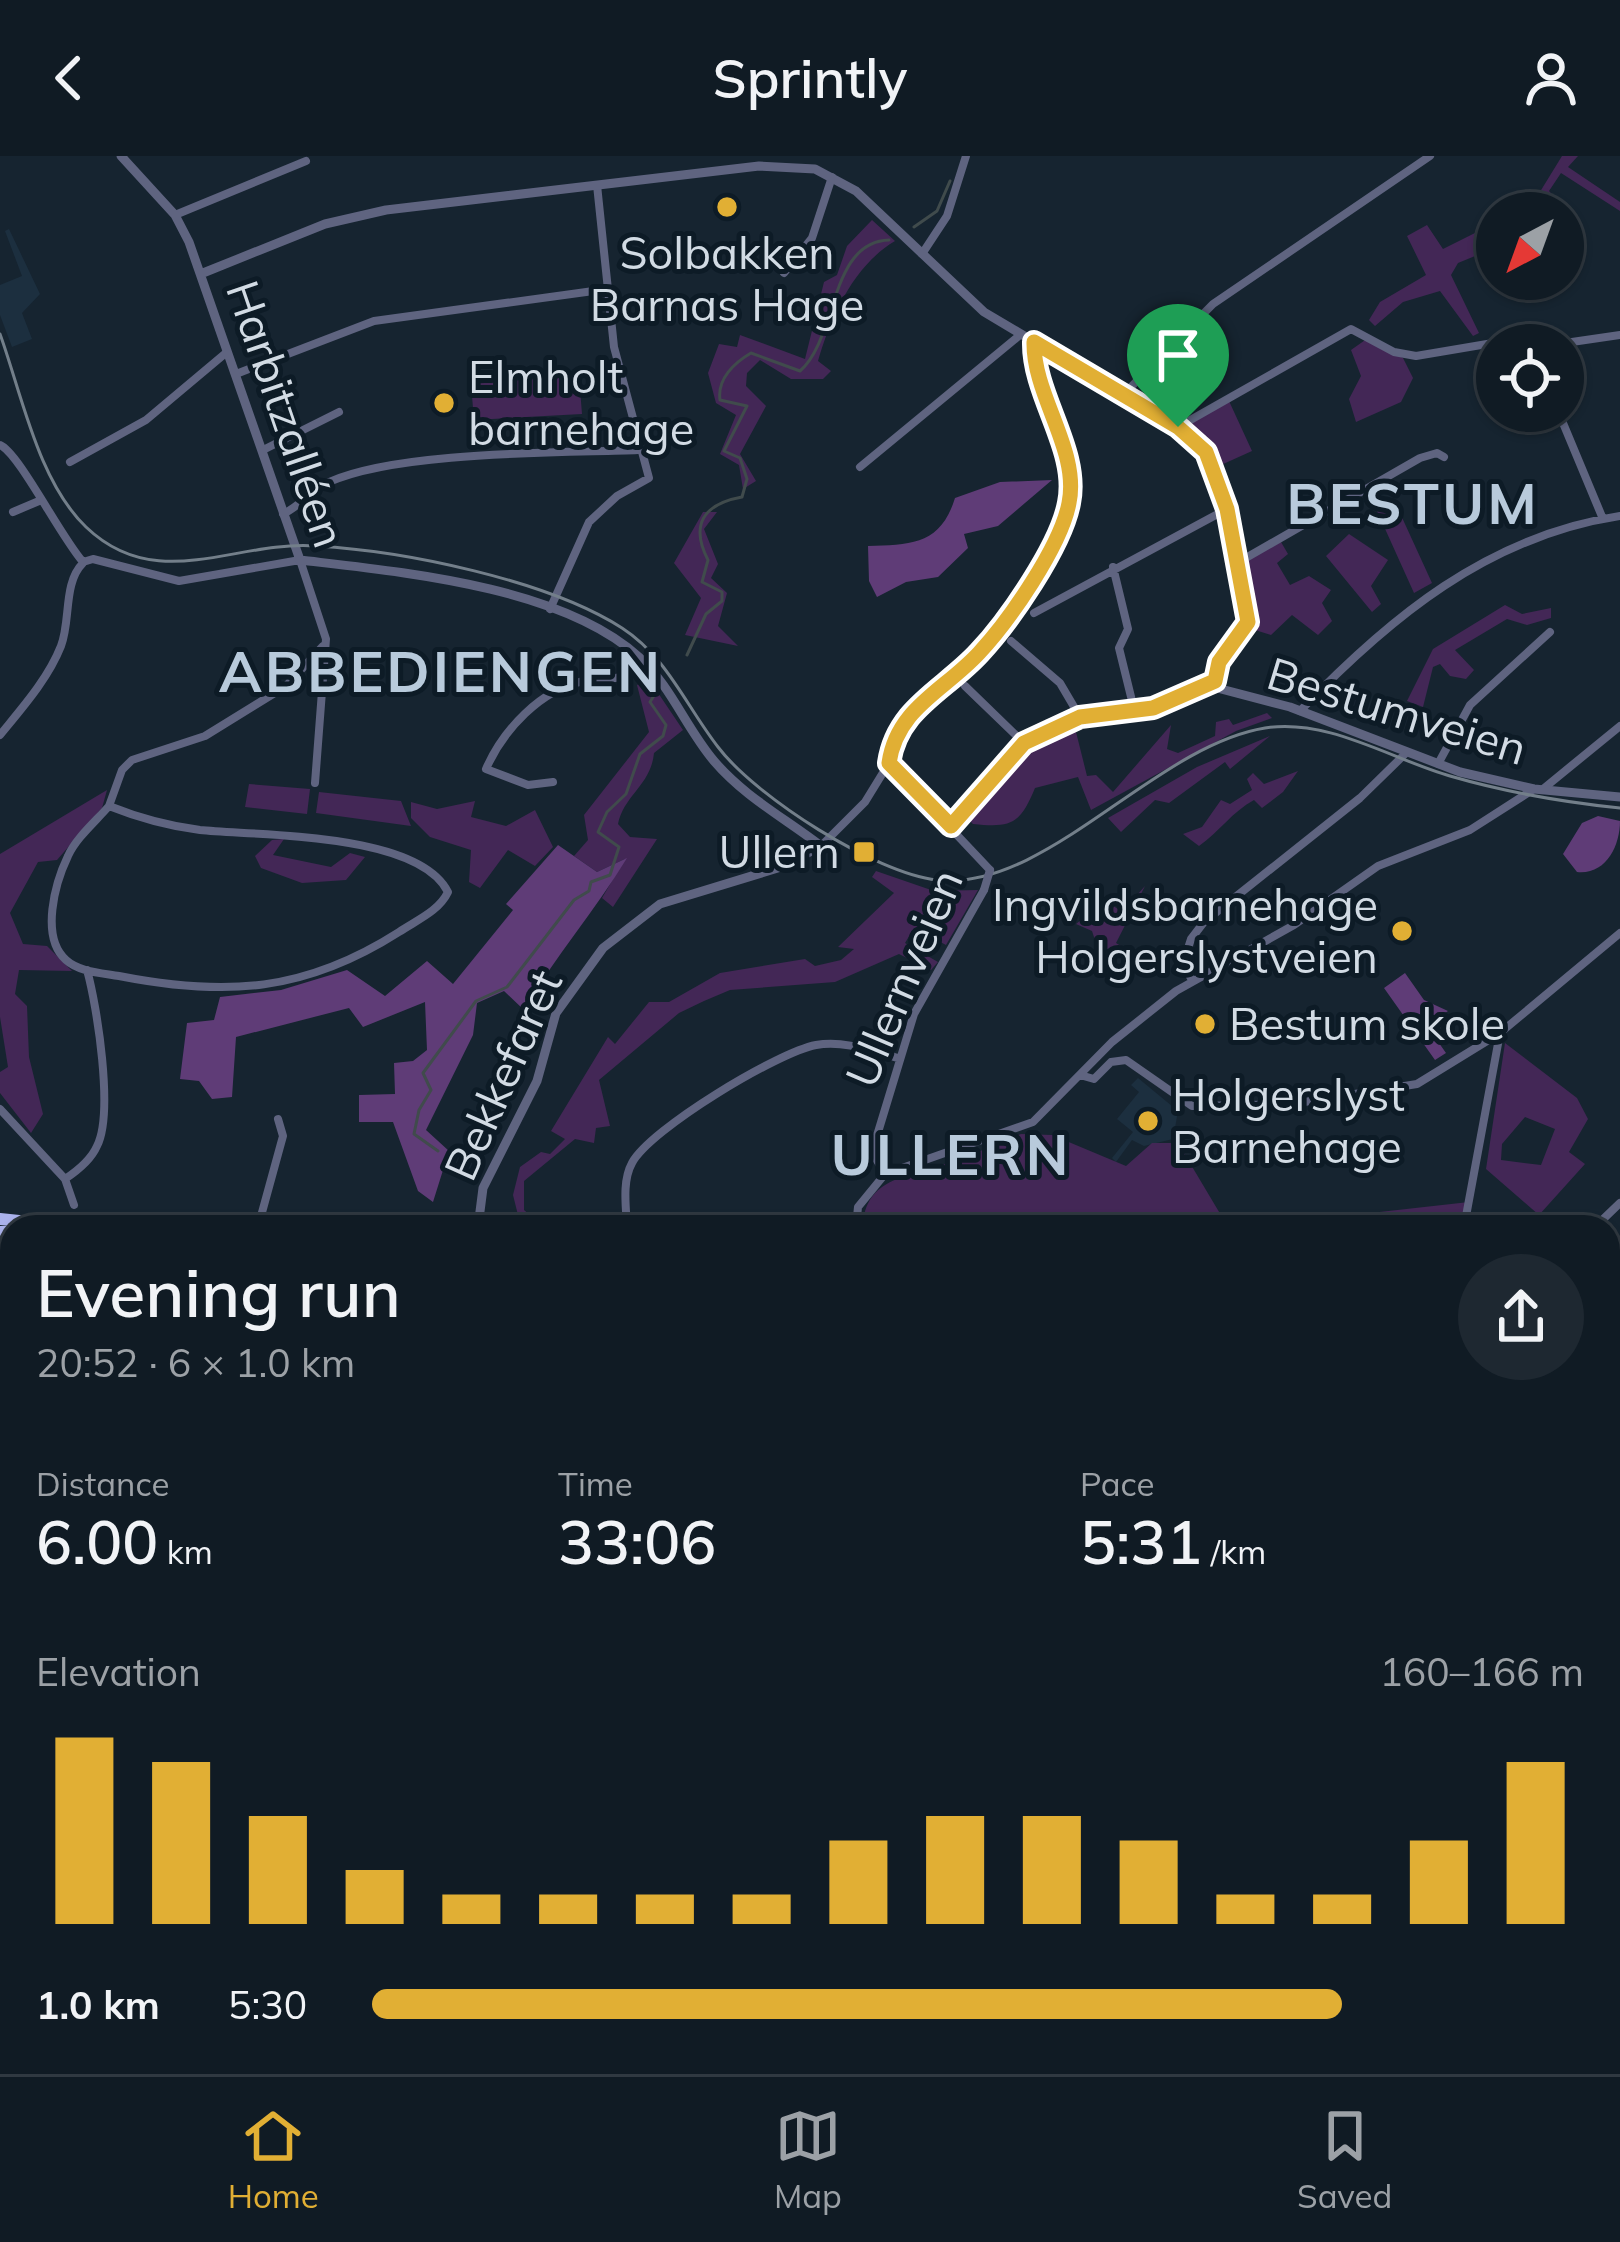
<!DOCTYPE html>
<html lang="en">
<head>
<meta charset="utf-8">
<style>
  :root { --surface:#101b24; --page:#1e2831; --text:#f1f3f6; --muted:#9ca1a6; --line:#303941; --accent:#e1af34 }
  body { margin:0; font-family:Mulish,sans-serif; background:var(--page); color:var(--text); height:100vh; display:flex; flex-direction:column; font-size:45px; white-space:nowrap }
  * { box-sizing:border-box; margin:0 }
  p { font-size:39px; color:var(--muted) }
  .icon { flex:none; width:66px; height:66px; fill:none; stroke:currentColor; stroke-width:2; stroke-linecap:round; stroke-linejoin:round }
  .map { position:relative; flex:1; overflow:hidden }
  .details { position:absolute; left:0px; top:1059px; width:1620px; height:861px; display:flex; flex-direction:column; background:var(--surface); border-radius:36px 36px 0 0; box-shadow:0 3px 9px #0004,0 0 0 3px var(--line) }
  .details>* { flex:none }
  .needle { width:78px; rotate:221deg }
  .tools { position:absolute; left:1476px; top:36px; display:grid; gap:24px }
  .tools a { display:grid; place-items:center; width:108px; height:108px; border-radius:50%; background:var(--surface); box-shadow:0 3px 9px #0004,0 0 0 3px var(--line); font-size:60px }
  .pin { position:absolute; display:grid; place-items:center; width:102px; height:102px; color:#fff; margin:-123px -51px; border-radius:50% 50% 50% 0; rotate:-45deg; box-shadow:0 0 12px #0007 }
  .pin .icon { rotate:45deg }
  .round { display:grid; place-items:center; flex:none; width:126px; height:126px; border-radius:63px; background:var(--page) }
  .summary { display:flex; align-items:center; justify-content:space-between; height:204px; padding:0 36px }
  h1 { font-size:66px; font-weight:600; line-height:90px }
  .figures { display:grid; grid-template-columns:repeat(3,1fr); gap:18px; height:204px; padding:12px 36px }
  .figures div { display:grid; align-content:center }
  .figures b { font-size:60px; font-weight:600 }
  .figures small { font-size:33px; font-weight:400 }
  .figures p { font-size:33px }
  .chart { height:336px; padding:24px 36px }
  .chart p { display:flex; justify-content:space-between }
  .chart svg { width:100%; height:216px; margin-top:12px; stroke:var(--accent); stroke-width:6 }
  ul { padding:0 36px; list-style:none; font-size:39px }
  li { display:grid; grid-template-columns:192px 144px 1fr; align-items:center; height:90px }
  li i { height:30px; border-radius:15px; background:var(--accent) }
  header { display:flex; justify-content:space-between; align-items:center; height:156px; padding:0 36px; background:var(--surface); font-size:54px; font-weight:600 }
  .menu { display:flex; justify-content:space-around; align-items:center; height:168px; border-top:3px solid var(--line); background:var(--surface); font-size:33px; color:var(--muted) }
  .menu a { display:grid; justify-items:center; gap:6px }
  .menu .selected { color:var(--accent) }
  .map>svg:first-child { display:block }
  .built { fill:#1c2f3f }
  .green { fill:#432756; fill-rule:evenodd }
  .forest { fill:#5f3c77 }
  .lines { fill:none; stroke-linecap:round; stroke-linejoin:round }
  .stream { stroke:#404b4c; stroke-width:3 }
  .trunk-tunnel { stroke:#323f4b; stroke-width:12; stroke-dasharray:12 6; stroke-linecap:butt }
  .minor { stroke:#5f6480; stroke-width:8 }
  .tertiary { stroke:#5f6480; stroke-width:9 }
  .primary { stroke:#9da5e0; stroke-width:10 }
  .trunk { stroke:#aab2ec; stroke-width:12 }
  .tram { stroke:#737f8a; stroke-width:3 }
  .rail-casing { stroke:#737f8a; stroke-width:8 }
  .rail { stroke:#0d1b26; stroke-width:3; stroke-dasharray:9; stroke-linecap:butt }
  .minor-bridge { stroke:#5f6480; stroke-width:8 }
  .route-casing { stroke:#fff; stroke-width:24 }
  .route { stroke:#e1af34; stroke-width:15 }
  .poi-dot { fill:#e1af34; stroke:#0d1b26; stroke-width:4.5 }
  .labels { text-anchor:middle; stroke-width:10; stroke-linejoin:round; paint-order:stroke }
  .poi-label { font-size:45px; fill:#d2dbe4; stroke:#0d1b26; text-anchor:start }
  .street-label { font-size:45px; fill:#d2dbe4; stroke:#0d1b26 }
  .district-label { font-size:57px; font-weight:bold; letter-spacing:3px; fill:#b8cadb; stroke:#0d1b26 }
</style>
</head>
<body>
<header><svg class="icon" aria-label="back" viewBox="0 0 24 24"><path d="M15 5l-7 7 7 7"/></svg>Sprintly<svg class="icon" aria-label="person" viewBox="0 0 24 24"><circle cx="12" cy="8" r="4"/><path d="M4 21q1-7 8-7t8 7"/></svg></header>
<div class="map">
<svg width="1620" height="1918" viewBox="0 0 1620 1918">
  <rect width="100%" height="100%" fill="#162430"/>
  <path class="built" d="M9 73 40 138 22 157 32 183 12 191 0 159V129L22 120 5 75Z
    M1138 922 1178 955 1173 983 1144 990 1132 984 1116 1006 1112 1002 1133 976 1117 963 1139 936 1131 929Z
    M12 1106V1510L0 1500V1107Z"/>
  <path class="green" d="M1562 0H1578L1568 11 1620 46V55L1561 17 1549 35 1563 51 1555 57 1546 49 1539 57H1527Z
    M872 64 895 85C853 110 831 161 818 205L831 215 823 223H791L760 204 747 217 746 230 766 250 740 298 756 325 743 333 739 309 720 298 736 259 716 247 708 217 719 188 737 191 740 179 805 203 824 126 837 119 847 90Z
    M1497 66V91L1458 107 1451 119 1479 177 1473 180 1440 135 1403 146 1375 170 1369 164 1380 146 1426 119 1407 80 1427 69 1443 93Z
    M1368 182 1403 202 1413 222 1401 246 1356 266 1349 243 1361 220 1351 194Z
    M579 220 582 258 474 264 471 228Z
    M1229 245 1252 295 1221 309 1208 282 1189 268Z
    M1394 344 1432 427 1414 437 1377 355Z
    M703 356H717L704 373 718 408 711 422 727 437 718 470 738 490 685 479 701 442 674 407Z
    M1349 378 1388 404 1371 430 1381 448 1372 456 1326 400Z
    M1281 386 1288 398 1277 407 1290 429 1309 420 1331 434 1322 447 1332 465 1318 479 1292 459 1271 479 1255 474 1244 405Z
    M1505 449 1522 458 1551 452V462L1527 469 1507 463 1455 494 1474 514 1466 523 1450 520 1440 508 1433 511 1423 551 1407 545 1433 493Z
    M648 522 683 574 654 597C651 629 624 639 618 668L630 681 657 683 613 751 602 742 625 703 597 716 574 700 588 684 584 659 649 576 637 529Z
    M1267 557 1272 562 1236 575 1091 654 1078 621 1035 632C1020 668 1012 672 973 668L966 661 1019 597 1074 568 1087 620 1096 619 1113 636 1171 569 1167 593 1178 597 1215 580 1216 566 1229 563 1233 569Z
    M1270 580 1230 613 1225 606 1169 647 1155 644 1121 676 1108 662 1197 611Z
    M1298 615 1283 636 1262 652 1254 644C1232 656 1220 675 1199 690L1183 678 1202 671 1221 644 1230 648 1252 634 1247 623 1253 617 1264 628Z
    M249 628 310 633 307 658 245 651Z
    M107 634 102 652 57 704 38 706 10 757 23 788 47 790 72 815 19 814 15 838 27 850 29 901 43 958 31 977 0 937V916L8 911 0 861V698Z
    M319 636 401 645 411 670 316 657Z
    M475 645 471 661 506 670 535 654 553 691 535 710 508 694 480 732 469 726 471 694 430 681 411 662V646L437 653Z
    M284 683 273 699 331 711 350 697 365 701 346 724 302 727 261 712 255 700 272 684Z
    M876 715 934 735 978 734 946 789 914 772 905 787 938 806 931 814 899 798 835 826 730 834 704 845 679 857 599 924 610 970 596 972 594 987 575 983 524 1025V1054L544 1071H521L513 1039 520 1011 541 996 550 998 565 983 551 975 608 881 615 888 649 846H669L720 817 805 803 815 810 841 804 854 793 838 791 894 737 872 721Z
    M1145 730 1116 787 1129 795 1124 805 1095 784 1092 775 1076 768 1105 744 1122 756Z
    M1505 887 1577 942 1588 963 1569 996 1585 1008 1539 1059 1486 1013ZM1525 961 1555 973 1541 1009 1501 1004 1502 988Z
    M1021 978 1052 979 1126 1010 1152 987H1178L1228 1071H863C864 1021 911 1020 948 1007 973 999 997 988 1021 978Z
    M1469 1046 1465 1071H1246Z
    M528 1908 658 1918 681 1908H704V1917L711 1918H539L521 1914Z"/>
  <path class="forest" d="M1052 324 998 370 964 378 968 392 938 421 906 426 877 441 869 425 868 390C912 389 941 388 955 342L1000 326Z
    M1598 660 1620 665C1620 690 1606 719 1577 716L1563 698 1582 667Z
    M558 689 597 716 627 702C595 755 555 800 524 854L504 835 477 847 473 879 426 974 449 995 433 1046 418 1035 393 966H359V939L395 938 394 907 413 905 427 894 425 846 363 871 349 852 236 881 232 941 212 943 199 925 180 923 187 867 214 864 220 841 281 834 347 814 385 840 427 805 453 828 513 754 506 748Z
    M1405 817 1424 844 1448 855 1427 870 1446 897 1435 904 1384 832Z
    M12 1571V1897L0 1910V1578Z"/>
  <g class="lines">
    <path class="stream" d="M914 71 937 55 950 25
      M687 499 706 458 722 445V436L702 426 708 404C690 369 703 348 742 341L747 323 740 302 724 295 747 250 720 244C717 223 734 207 751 197L800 215C838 182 829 86 889 84
      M438 995 414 978 419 954 431 934 423 917 476 845 507 831 574 744 589 735 591 726 610 719 619 691 598 676 607 656 626 638 640 598 663 580 666 569 650 546 655 538
      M0 1698 12 1676"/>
    <path class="trunk-tunnel" d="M1608 1486 1620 1493
      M1608 1522 1620 1529"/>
    <path class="minor" d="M175 59 306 5
      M922 98 947 60 966 0
      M784 117 812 82 832 21
      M236 218 374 165 608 133
      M1123 239 1213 148 1430 0
      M1558 255 1603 363
      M1178 271 1351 173 1394 196 1416 200 1493 187H1565L1620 179
      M0 289C19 297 60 380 83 406L93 403 179 425 300 404 326 483 315 627
      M263 294 339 256
      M70 306 146 264 227 196
      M860 311 1020 179
      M13 356 39 345
      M283 358C300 350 312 334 329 326 398 295 559 297 638 294
      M1237 407 1420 302 1437 297 1444 301
      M1113 411 1128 473 1119 492 1135 557
      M550 453 589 366 617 340 649 322 614 191 597 29
      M1034 457 1227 353
      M1011 485 1060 527 1080 561
      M965 530 1024 587
      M1300 555C1389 462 1488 380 1620 360
      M0 579C22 552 48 523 61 490 71 464 63 427 83 407
      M1438 608 1470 549 1550 476
      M553 626 528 629 486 613C503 574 541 533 584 525 608 520 630 527 648 508
      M1543 633 1620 570
      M109 650C139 662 168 670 200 674 259 680 418 676 448 736 439 755 417 764 399 776 305 836 226 841 119 820 102 817 79 816 66 804 40 781 55 727 68 700 76 682 96 665 109 650Z
      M109 650 122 614 132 604 205 580 286 530 323 490
      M951 670 1024 587 1080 561 1166 549 1215 525
      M821 690 865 646 889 607
      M990 714 889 607C896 552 945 535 979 497 1009 465 1061 391 1069 347 1080 294 1034 240 1034 186
      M1192 824 1183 808 1191 783 1204 766 1360 642 1405 598
      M1080 919 1094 923 1111 906 1126 904 1192 950 1292 948 1417 928 1500 877
      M0 953 65 1023 74 1049
      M885 1018 872 996 914 858 984 734
      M65 1023C77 1015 91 1004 97 990 114 957 97 850 87 814
      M258 1071 283 980 278 963
      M627 1071C626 1051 622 1025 632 1007 650 973 778 896 816 889 844 884 872 895 898 902
      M856 1071 858 1051 885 1018 1033 966 1112 886 1176 835 1294 769 1378 710 1470 674 1534 633
      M1464 1071 1500 877 1620 777
      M1595 1071 1620 1047
      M0 1098H12
      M0 1310 12 1296
      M1608 1454 1620 1449
      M1608 1759 1620 1778
      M438 1908 450 1918
      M860 1908 863 1918
      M1060 1908 1065 1918
      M1295 1908 1362 1913 1404 1908
      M254 1918 282 1908
      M1123 1918 1127 1908"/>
    <path class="tertiary" d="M121 0 175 59 189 86 300 404C402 416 561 430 639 501 671 530 686 572 714 605 745 641 783 661 821 690L781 711 660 748 603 792 556 857 537 925 483 1032 478 1071
      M203 117 325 68 386 54 759 10 815 13 856 35 984 156 1178 271C1234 316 1236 400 1248 466L1214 515 1221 533 1290 551 1460 616 1534 633 1620 641"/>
    <path class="primary" d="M1608 1358 1620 1359"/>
    <path class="trunk" d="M0 1063 76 1071
      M0 1076H12"/>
    <path class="tram" d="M0 178C22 239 38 325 86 371 157 439 235 384 316 390 405 395 547 424 622 472 667 501 686 550 718 591 756 641 875 717 937 724 1046 736 1154 590 1265 572 1328 562 1391 603 1450 620 1505 636 1562 646 1620 652"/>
    <defs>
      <path id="rail" d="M0 1668 12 1673
        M1608 1882 1620 1886"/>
    </defs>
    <use href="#rail" class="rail-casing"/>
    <use href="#rail" class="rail"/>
    <path class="minor-bridge" d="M984 734 990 714"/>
  </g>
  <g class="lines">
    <defs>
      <path id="route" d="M1034 186 1178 271 1206 296 1227 353 1248 466 1219 506 1215 525 1153 552 1080 561 1024 587 951 670 889 607C897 552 944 535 979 497 1009 465 1061 390 1069 347 1080 294 1033 240 1034 186Z"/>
    </defs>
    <use href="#route" class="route-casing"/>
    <use href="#route" class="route"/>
  </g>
  <g class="poi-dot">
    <circle cx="727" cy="51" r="12"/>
    <circle cx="444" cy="247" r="12"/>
    <rect x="852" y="684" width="24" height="24" rx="6"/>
    <circle cx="1402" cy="775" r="12"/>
    <circle cx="1205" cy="868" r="12"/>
    <circle cx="1148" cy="965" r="12"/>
  </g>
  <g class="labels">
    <g class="poi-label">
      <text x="727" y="113" text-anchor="middle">Solbakken<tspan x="727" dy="52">Barnas Hage</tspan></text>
      <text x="468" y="237">Elmholt<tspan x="468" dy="52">barnehage</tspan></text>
      <text x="840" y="712" text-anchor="end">Ullern</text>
      <text x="1378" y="765" text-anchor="end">Ingvildsbarnehage<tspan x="1378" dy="52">Holgerslystveien</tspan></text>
      <text x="1229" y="884">Bestum skole</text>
      <text x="1172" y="955">Holgerslyst<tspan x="1172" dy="52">Barnehage</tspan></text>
    </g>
    <g class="street-label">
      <text transform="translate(286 258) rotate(71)" y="16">Harbitzalléen</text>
      <text transform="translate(1397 555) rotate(17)" y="16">Bestumveien</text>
      <text transform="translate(904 822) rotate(-67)" y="16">Ullernveien</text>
      <text transform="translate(503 919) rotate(-66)" y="16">Bekkefaret</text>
    </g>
    <g class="district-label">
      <text x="1413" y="368">BESTUM</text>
      <text x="441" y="536">ABBEDIENGEN</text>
      <text x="951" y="1019">ULLERN</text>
    </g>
  </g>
</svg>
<div class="tools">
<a><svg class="needle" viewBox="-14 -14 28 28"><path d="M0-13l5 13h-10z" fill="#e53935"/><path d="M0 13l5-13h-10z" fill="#9ca1a6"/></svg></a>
<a><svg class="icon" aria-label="locate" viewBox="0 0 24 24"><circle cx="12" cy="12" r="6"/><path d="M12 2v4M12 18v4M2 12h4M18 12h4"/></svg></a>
</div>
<div class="pin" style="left:1178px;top:271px;background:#1e9e55"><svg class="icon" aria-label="arrive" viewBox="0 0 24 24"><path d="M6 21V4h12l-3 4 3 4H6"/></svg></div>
<section class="details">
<div class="summary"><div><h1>Evening run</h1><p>20:52 · 6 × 1.0 km</p></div><a class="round"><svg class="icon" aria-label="share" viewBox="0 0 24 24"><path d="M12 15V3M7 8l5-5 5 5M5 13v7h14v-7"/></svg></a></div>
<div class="figures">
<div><p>Distance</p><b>6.00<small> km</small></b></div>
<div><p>Time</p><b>33:06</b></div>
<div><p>Pace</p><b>5:31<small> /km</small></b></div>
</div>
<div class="chart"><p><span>Elevation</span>160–166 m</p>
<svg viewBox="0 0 160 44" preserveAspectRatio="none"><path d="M5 44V6M15 44V11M25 44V22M35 44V33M45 44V38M55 44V38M65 44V38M75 44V38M85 44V27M95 44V22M105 44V22M115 44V27M125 44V38M135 44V38M145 44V27M155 44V11"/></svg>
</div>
<ul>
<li><b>1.0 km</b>5:30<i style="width:80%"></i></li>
</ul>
</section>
</div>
<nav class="menu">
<a class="selected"><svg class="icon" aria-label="home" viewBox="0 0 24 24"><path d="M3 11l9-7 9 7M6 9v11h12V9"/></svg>Home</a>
<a><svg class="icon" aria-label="map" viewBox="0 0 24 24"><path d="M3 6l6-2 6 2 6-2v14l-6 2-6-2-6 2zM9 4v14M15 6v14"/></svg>Map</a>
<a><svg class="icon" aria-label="saved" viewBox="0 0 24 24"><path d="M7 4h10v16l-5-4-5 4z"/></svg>Saved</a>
</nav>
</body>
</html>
